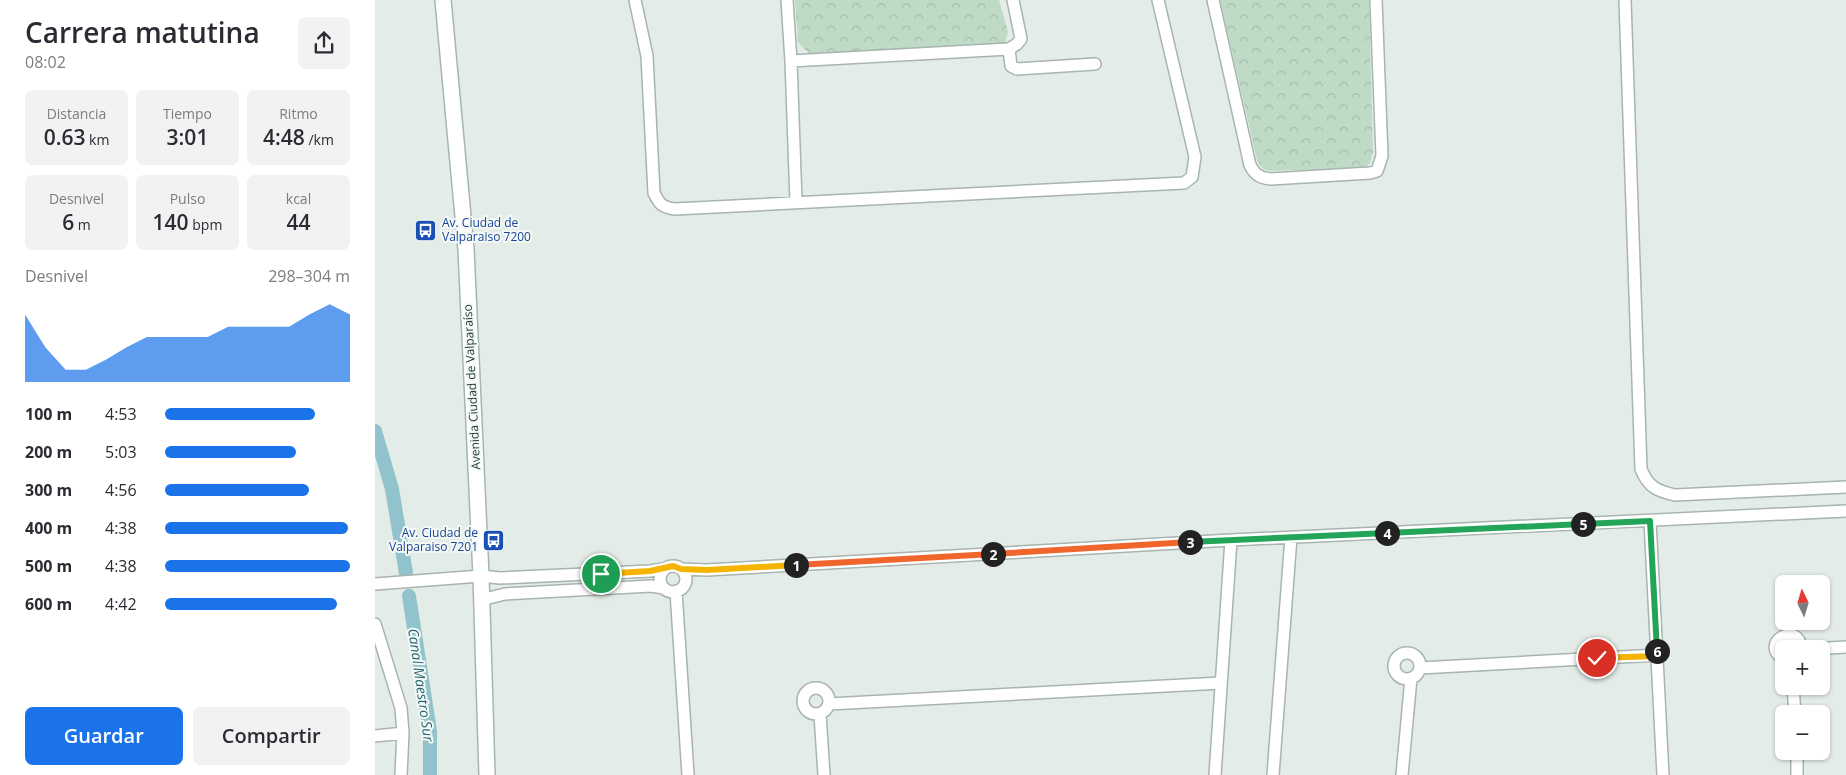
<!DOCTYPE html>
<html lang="es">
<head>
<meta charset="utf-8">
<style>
  :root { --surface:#fff; --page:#f2f2f3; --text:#2b2b33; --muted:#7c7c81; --accent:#1a73e8 }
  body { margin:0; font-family:"Open Sans",sans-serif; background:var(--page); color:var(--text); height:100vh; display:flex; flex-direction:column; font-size:19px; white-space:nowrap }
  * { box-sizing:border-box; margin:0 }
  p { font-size:16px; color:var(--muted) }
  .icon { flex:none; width:28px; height:28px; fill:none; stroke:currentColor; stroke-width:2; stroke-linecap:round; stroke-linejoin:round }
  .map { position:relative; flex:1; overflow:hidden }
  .sheet { display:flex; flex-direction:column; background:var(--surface); width:375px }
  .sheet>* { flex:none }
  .needle { width:32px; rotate:355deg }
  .buttons { position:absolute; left:1400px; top:575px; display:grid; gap:10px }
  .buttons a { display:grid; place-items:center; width:55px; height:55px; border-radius:8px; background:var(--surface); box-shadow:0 1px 4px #0004; font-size:25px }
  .pin { position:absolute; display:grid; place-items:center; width:42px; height:42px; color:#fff; margin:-21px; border:2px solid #fff; border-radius:50%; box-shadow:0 1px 5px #0007 }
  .km { position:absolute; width:25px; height:25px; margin:-12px; border-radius:50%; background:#222; color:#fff; font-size:14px; line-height:25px; text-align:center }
  .round { display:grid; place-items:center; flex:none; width:52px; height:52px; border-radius:8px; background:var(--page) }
  .headline { display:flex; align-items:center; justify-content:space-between; height:85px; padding:0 25px }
  h1 { font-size:28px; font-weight:600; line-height:38px }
  .figures { display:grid; grid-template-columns:repeat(3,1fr); gap:8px; height:85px; padding:5px 25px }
  .figures div { display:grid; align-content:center; border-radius:8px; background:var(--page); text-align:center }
  .figures b { font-size:21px; font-weight:600 }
  .figures small { font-size:14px; font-weight:400 }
  .figures p { font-size:14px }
  .chart { height:140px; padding:10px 25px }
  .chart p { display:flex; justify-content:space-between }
  .chart svg { width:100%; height:90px; margin-top:5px; fill:var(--accent); opacity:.7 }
  .action { display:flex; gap:10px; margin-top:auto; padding:10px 25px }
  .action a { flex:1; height:58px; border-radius:8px; background:var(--accent); color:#fff; font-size:20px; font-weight:600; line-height:58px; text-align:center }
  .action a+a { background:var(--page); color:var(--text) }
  ul { padding:0 25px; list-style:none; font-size:16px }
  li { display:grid; grid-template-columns:80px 60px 1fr; align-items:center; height:38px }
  li i { height:12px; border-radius:6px; background:var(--accent) }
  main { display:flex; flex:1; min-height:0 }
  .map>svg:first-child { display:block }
  .park { fill:url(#park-crowns) }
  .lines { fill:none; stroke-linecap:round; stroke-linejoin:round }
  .canal { stroke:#91c3cc; stroke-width:14 }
  .street-casing { stroke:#a7b4af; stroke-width:14 }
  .secondary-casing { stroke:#a3b7b0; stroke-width:18 }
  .street { stroke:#fff; stroke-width:11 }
  .secondary { stroke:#fff; stroke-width:15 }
  .split-1-casing { stroke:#fff; stroke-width:10 }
  .split-2-casing { stroke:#fff; stroke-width:10 }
  .split-3-casing { stroke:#fff; stroke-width:10 }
  .split-4-casing { stroke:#fff; stroke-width:10 }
  .split-5-casing { stroke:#fff; stroke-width:10 }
  .split-6-casing { stroke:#fff; stroke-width:10 }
  .split-7-casing { stroke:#fff; stroke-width:10 }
  .split-1 { stroke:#f5b400; stroke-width:6 }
  .split-2 { stroke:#f0652b; stroke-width:6 }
  .split-3 { stroke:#f0652b; stroke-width:6 }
  .split-4 { stroke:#22a559; stroke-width:6 }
  .split-5 { stroke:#22a559; stroke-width:6 }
  .split-6 { stroke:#22a559; stroke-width:6 }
  .split-7 { stroke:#f5b400; stroke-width:6 }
  .labels { text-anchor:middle; stroke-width:4; stroke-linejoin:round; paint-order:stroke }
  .transit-label { font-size:12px; fill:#164399; stroke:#f4f9f6; text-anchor:start }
  .street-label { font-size:12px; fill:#253c35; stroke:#f4f9f6 }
  .water-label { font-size:14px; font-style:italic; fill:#246673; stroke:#f4f9f6 }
</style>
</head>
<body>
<main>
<section class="sheet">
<div class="headline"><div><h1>Carrera matutina</h1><p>08:02</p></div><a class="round"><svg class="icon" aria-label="share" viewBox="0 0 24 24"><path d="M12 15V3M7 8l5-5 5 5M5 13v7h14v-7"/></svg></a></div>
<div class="figures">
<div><p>Distancia</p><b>0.63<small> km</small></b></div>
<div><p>Tiempo</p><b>3:01</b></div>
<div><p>Ritmo</p><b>4:48<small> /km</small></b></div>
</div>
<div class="figures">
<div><p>Desnivel</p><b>6<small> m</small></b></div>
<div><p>Pulso</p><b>140<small> bpm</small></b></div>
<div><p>kcal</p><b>44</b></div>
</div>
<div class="chart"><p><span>Desnivel</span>298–304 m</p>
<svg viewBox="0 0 160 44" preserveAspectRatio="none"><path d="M0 44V11L10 27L20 38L30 38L40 33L50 27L60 22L70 22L80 22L90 22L100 17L110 17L120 17L130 17L140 11L150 6L160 11V44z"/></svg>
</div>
<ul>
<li><b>100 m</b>4:53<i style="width:81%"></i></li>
<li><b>200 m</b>5:03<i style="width:71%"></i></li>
<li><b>300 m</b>4:56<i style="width:78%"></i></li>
<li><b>400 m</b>4:38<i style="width:99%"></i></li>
<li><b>500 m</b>4:38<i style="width:100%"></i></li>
<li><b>600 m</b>4:42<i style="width:93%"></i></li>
</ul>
<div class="action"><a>Guardar</a><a>Compartir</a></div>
</section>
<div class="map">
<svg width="1471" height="775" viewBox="0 0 1471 775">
  <defs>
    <pattern id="park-crowns" width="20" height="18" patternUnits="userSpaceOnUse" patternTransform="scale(1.25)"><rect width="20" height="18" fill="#bfdbc6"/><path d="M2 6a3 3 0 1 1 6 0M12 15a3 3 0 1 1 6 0" fill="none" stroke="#a4bdab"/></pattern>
  </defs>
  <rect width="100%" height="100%" fill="#e4ece8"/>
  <path class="park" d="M420 0H624L633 32 630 43 434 54 423 42Z
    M845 0H994L998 152 995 163 990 168 893 171 887 168 882 160Z"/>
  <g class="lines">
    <path class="canal" d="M0 431 17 489 31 573
      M34 596 55 731V775"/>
    <defs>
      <path id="street" d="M260 0 272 56 279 193C285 205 287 207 300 209L809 183 817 177 820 157 783 0
        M412 0 416 61 421 202
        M838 0 875 165C880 175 885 178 896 179L995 173 1002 171 1007 156 1001 0
        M1250 0 1266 469C1273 487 1282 491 1300 495L1471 487
        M634 49 636 66 642 69 720 64
        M416 61 634 49 642 44 646 39 638 0
        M1275 521 1288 775
        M856 540 1471 511
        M285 579a13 13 0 1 1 26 0a13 13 0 1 1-26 0Z
        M306 569 332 570 856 540 840 775
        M0 584 106 576 125 578 275 571 289 569
        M301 591 313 775
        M106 600 130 594 276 586 289 588
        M0 624 26 708 28 733 26 775
        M1437 649 1471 647
        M1019 666a13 13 0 1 1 26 0a13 13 0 1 1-26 0Z
        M1409 659C1382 644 1425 619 1426 649
        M1045 668 1282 655
        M1418 686 1420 714
        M428 701a13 13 0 1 1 26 0a13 13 0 1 1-26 0Z
        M454 704 846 683
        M445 714 449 775
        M0 736 28 733
        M1422 751V775
        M898 775 916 537
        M1027 775 1036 678"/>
      <path id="secondary" d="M68 0 91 249 106 576 112 775"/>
    </defs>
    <use href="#street" class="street-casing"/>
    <use href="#secondary" class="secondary-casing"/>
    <use href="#street" class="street"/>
    <use href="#secondary" class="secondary"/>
  </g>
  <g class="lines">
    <defs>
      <path id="split-1" d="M226 574 275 571 298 566 306 569 332 570 421 565"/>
      <path id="split-2" d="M421 565 618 554"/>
      <path id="split-3" d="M618 554 815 542"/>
      <path id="split-4" d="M815 542 1012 533"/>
      <path id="split-5" d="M1012 533 1208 524"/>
      <path id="split-6" d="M1208 524 1275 521 1282 651"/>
      <path id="split-7" d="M1222 658 1282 656V651"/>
    </defs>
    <use href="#split-1" class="split-1-casing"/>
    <use href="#split-2" class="split-2-casing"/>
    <use href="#split-3" class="split-3-casing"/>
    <use href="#split-4" class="split-4-casing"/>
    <use href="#split-5" class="split-5-casing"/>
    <use href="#split-6" class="split-6-casing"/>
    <use href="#split-7" class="split-7-casing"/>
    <use href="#split-1" class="split-1"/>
    <use href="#split-2" class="split-2"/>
    <use href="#split-3" class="split-3"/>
    <use href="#split-4" class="split-4"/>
    <use href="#split-5" class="split-5"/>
    <use href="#split-6" class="split-6"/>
    <use href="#split-7" class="split-7"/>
  </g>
  <defs>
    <symbol id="bus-square" viewBox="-11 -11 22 22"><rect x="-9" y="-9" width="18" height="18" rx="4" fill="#1a4fb4" stroke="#f4f9f6"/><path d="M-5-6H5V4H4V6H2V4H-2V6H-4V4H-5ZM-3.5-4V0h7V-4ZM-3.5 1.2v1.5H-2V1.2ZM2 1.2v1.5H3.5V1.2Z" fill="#fff"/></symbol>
  </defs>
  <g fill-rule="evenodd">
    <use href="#bus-square" x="38" y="218" width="25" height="25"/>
    <use href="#bus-square" x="106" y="528" width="25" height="25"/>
  </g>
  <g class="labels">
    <g class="transit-label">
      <text x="67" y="227">Av. Ciudad de<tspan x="67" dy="14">Valparaiso 7200</tspan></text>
      <text x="103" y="537" text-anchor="end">Av. Ciudad de<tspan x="103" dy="14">Valparaiso 7201</tspan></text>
    </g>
    <g class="street-label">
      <text transform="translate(97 387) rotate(-93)" y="4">Avenida Ciudad de Valparaíso</text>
    </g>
    <g class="water-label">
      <text transform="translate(46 685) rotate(82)" y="5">Canal Maestro Sur</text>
    </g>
  </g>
</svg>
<div class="buttons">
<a><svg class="needle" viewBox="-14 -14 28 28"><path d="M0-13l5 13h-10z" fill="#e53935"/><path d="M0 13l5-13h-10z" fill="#7c7c81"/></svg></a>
<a>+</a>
<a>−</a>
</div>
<div class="pin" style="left:226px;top:574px;background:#1e9e55"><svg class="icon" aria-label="arrive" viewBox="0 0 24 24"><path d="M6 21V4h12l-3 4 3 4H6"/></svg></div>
<div class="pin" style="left:1222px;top:658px;background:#d93025"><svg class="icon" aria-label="check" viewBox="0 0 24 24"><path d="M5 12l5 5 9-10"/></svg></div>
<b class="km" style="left:421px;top:565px">1</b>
<b class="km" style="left:618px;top:554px">2</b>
<b class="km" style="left:815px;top:542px">3</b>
<b class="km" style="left:1012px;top:533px">4</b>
<b class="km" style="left:1208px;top:524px">5</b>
<b class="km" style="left:1282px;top:651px">6</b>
</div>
</main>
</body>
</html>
